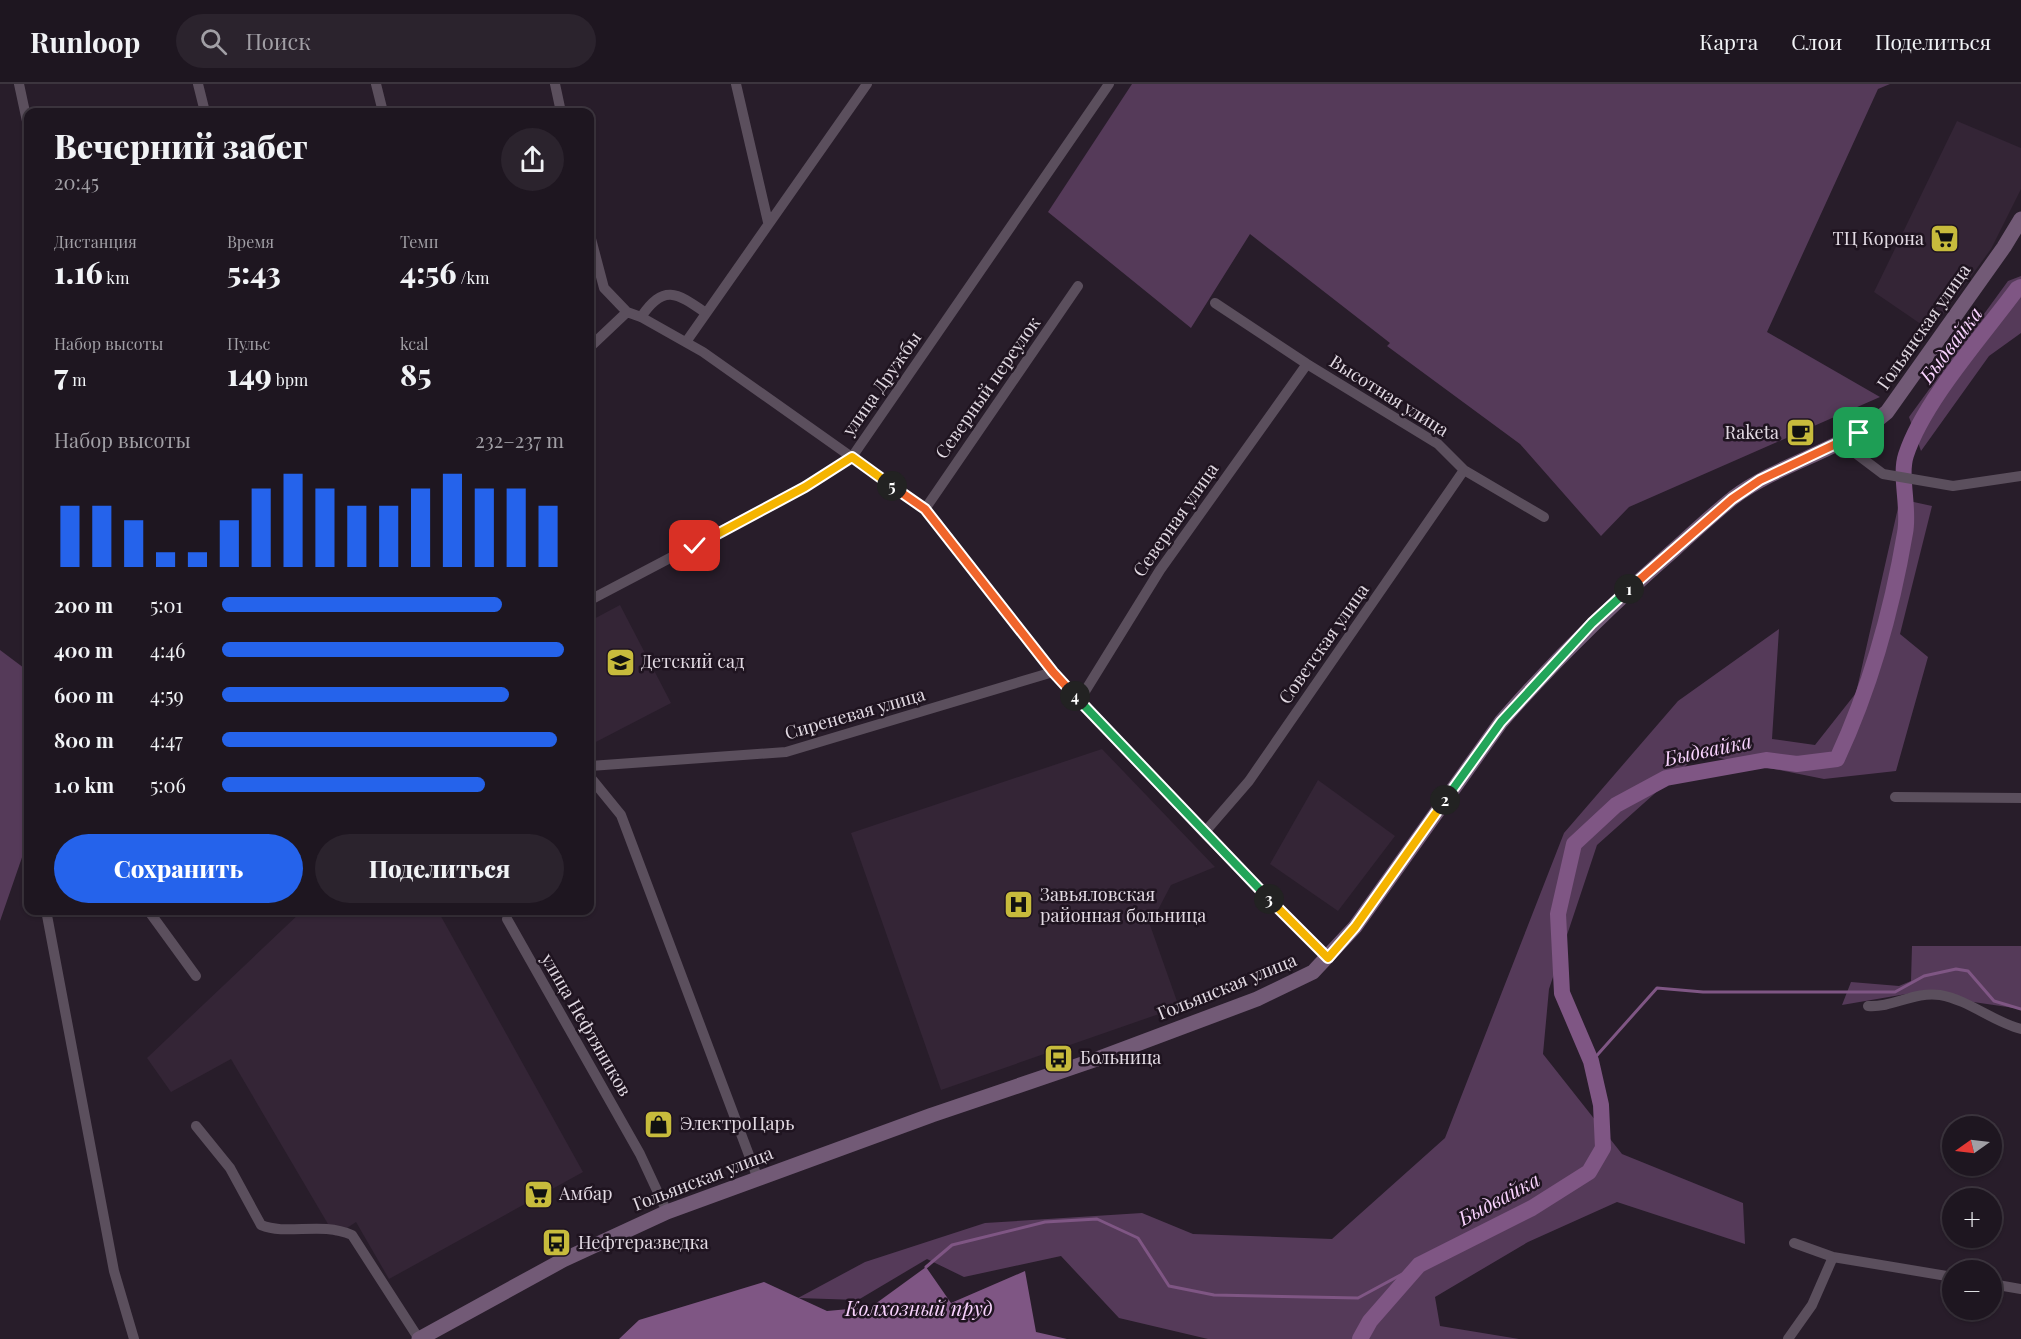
<!DOCTYPE html>
<html lang="ru">
<head>
<meta charset="utf-8">
<style>
  :root { --surface:#1e1620; --page:#2b232d; --text:#f1f3f6; --muted:#a19fa5; --line:#3c353e; --accent:#2563eb }
  body { margin:0; font-family:"Playfair Display",serif; background:var(--page); color:var(--text); height:100vh; display:flex; flex-direction:column; font-size:22px; white-space:nowrap }
  * { box-sizing:border-box; margin:0 }
  p { font-size:20px; color:var(--muted) }
  .icon { flex:none; width:33px; height:33px; fill:none; stroke:currentColor; stroke-width:2; stroke-linecap:round; stroke-linejoin:round }
  .map { position:relative; flex:1; overflow:hidden }
  .sheet { position:absolute; left:24px; top:24px; width:570px; height:807px; display:flex; flex-direction:column; background:var(--surface); border-radius:12px; box-shadow:0 2px 4px #0004,0 0 0 2px var(--line) }
  .sheet>* { flex:none }
  .needle { width:39px; rotate:256deg }
  .buttons { position:absolute; left:1942px; top:1032px; display:grid; gap:12px }
  .buttons a { display:grid; place-items:center; width:60px; height:60px; border-radius:50%; background:var(--surface); box-shadow:0 2px 4px #0004,0 0 0 2px var(--line); font-size:30px }
  .pin { position:absolute; display:grid; place-items:center; width:51px; height:51px; color:#fff; margin:-26px; border-radius:12px; box-shadow:0 3px 9px #0006 }
  .km { position:absolute; width:30px; height:30px; margin:-15px; border-radius:50%; background:#222; color:#fff; font-size:16px; line-height:30px; text-align:center }
  .round { display:grid; place-items:center; flex:none; width:63px; height:63px; border-radius:32px; background:var(--page) }
  .head { display:flex; align-items:center; justify-content:space-between; height:102px; padding:0 30px }
  h1 { font-size:33px; font-weight:800; line-height:45px }
  .figures { display:grid; grid-template-columns:repeat(3,1fr); gap:9px; height:102px; padding:6px 30px }
  .figures div { display:grid; align-content:center }
  .figures b { font-size:30px; font-weight:800 }
  .figures small { font-size:16px; font-weight:400 }
  .figures p { font-size:16px }
  .chart { height:168px; padding:12px 30px }
  .chart p { display:flex; justify-content:space-between }
  .chart svg { width:100%; height:108px; margin-top:6px; stroke:var(--accent); stroke-width:6 }
  .cta { display:flex; gap:12px; margin-top:auto; padding:12px 30px }
  .cta a { flex:1; height:69px; border-radius:36px; background:var(--accent); color:#fff; font-size:24px; font-weight:800; line-height:69px; text-align:center }
  .cta a+a { background:var(--page); color:var(--text) }
  ul { padding:0 30px; list-style:none; font-size:20px }
  li { display:grid; grid-template-columns:96px 72px 1fr; align-items:center; height:45px }
  li i { height:15px; border-radius:8px; background:var(--accent) }
  header { display:flex; align-items:center; gap:36px; box-sizing:border-box; height:84px; padding:0 30px; background:var(--surface); border-bottom:2px solid var(--line) }
  header strong { font-size:28px }
  nav { display:flex; gap:33px; margin-inline-start:auto; font-size:21px }
  .search { width:420px; height:54px; background:var(--page); display:flex; align-items:center; gap:15px; box-sizing:border-box; padding:0 21px; border-radius:33px; color:var(--muted); font-size:22px }
  .map>svg:first-child { display:block }
  .built { fill:#342536 }
  .green { fill:#553a59 }
  .water { fill:#7f5684 }
  .lines { fill:none; stroke-linecap:round; stroke-linejoin:round }
  .stream { stroke:#7f5684; stroke-width:3 }
  .river { stroke:#7f5684; stroke-width:16 }
  .street { stroke:#5b4f5d; stroke-width:10 }
  .secondary { stroke:#725a76; stroke-width:15 }
  .split-1-casing { stroke:#fff; stroke-width:12 }
  .split-2-casing { stroke:#fff; stroke-width:12 }
  .split-3-casing { stroke:#fff; stroke-width:12 }
  .split-4-casing { stroke:#fff; stroke-width:12 }
  .split-5-casing { stroke:#fff; stroke-width:12 }
  .split-6-casing { stroke:#fff; stroke-width:12 }
  .split-1 { stroke:#f0652b; stroke-width:8 }
  .split-2 { stroke:#22a559; stroke-width:8 }
  .split-3 { stroke:#f5b400; stroke-width:8 }
  .split-4 { stroke:#22a559; stroke-width:8 }
  .split-5 { stroke:#f0652b; stroke-width:8 }
  .split-6 { stroke:#f5b400; stroke-width:8 }
  .labels { text-anchor:middle; stroke-width:5; stroke-linejoin:round; paint-order:stroke }
  .poi-label { font-size:18px; fill:#e2dae3; stroke:#1f1420; text-anchor:start }
  .street-label { font-size:18px; fill:#e2dae3; stroke:#1f1420 }
  .water-label { font-size:20px; font-style:italic; fill:#fad4ff; stroke:#1f1420 }
</style>
</head>
<body>
<header>
<strong>Runloop</strong>
<div class="search"><svg class="icon" aria-label="search" viewBox="0 0 24 24"><circle cx="10" cy="10" r="6"/><path d="M15 15l6 6"/></svg>Поиск</div>
<nav><a>Карта</a><a>Слои</a><a>Поделиться</a></nav>
</header>
<div class="map">
<svg width="2021" height="1255" viewBox="0 0 2021 1255">
  <rect width="100%" height="100%" fill="#281d2a"/>
  <path class="built" d="M1957 37 2021 64V105L1991 165 1931 247 1874 208Z
    M620 521 671 619 590 661V537Z
    M1102 665 1215 783 1171 801 1150 841 1179 923 941 1006 851 749Z
    M1318 696 1395 752 1338 827 1270 780Z
    M302 827H438L583 1088 389 1195 356 1138 335 1152 231 975 171 1008 147 974Z"/>
  <path class="green" d="M1132 0H1890L1878 5 1767 248 1880 313 1629 423 1601 452 1520 360 1387 262 1390 259 1250 150 1191 244 1048 128Z
    M2021 192V249L1989 272 1921 367 1909 333 2008 197Z
    M1900 415 1932 422 1900 550 1928 573 1896 687 1824 695 1699 670 1597 761 1549 905 1543 970 1622 1070 1743 1119 1745 1160 1617 1118 1528 1158 1435 1213 1440 1242 1519 1255H1208L1119 1234 1061 1172 964 1193 927 1175 858 1216 798 1214 865 1178 985 1139 1142 1129 1193 1150 1332 1155 1445 1054 1564 749 1678 617 1779 545 1772 655 1815 661 1856 609Z
    M0 566 28 587V756L0 837Z
    M1912 862H2021V925L1912 909 1842 921 1851 898 1899 902 1911 897Z"/>
  <path class="water" d="M926 1183 951 1219 1025 1187 1036 1248 1067 1255H619L639 1236 764 1198 827 1227 871 1223Z"/>
  <g class="lines">
    <path class="stream" d="M1591 978 1657 904 1703 908H1895L1924 892 1956 885 1968 887 1994 917 2021 925
      M926 1183 952 1161 1045 1138 1097 1135 1138 1154 1169 1202 1214 1211 1358 1214 1419 1181"/>
    <path class="river" d="M1360 1255 1370 1237 1419 1181 1532 1124 1589 1088 1603 1064 1601 1021 1591 977 1562 909 1558 830 1574 760 1616 721 1666 694 1766 676 1797 680 1837 675C1870 604 1892 526 1905 449 1910 425 1899 392 1906 371 1923 318 1983 251 2017 205L2021 203"/>
    <path class="street" d="M19 0 28 42
      M198 0 205 28
      M376 0 383 28
      M555 0 561 28
      M736 0 768 138
      M590 151 604 204 627 228
      M1215 219 1307 280 1438 360 1464 386 1544 433
      M641 233C664 199 677 209 706 229
      M686 258 867 0
      M590 263 627 228 641 233 703 268 925 425 1053 588 1204 749 1328 874
      M1842 359 1883 390 1953 402 2021 392
      M925 425 1078 202
      M590 516 805 403 852 373 1109 0
      M1079 617 1160 486 1307 280
      M590 682 786 668 1053 588
      M590 693 621 731 758 1095
      M1895 713 2021 714
      M1204 749 1249 697 1464 386
      M46 826 114 1187 134 1255
      M148 826 196 892
      M507 835 640 1070 667 1128
      M1868 922C1893 924 1914 907 1940 911 1969 916 1993 938 2021 945
      M196 1042 230 1084 261 1141C288 1152 320 1137 352 1151L419 1255
      M1794 1159 1833 1173 1953 1193
      M1992 1200 2021 1205
      M1788 1255 1812 1221 1833 1173"/>
    <path class="secondary" d="M419 1255 563 1176 667 1128 932 1031 1097 975 1257 915 1313 888 1355 843 1501 638C1555 576 1613 519 1675 465 1694 448 1713 430 1733 414 1781 378 1842 367 1887 328L2004 163 2021 135"/>
  </g>
  <g class="lines">
    <defs>
      <path id="split-1" d="M1629 505 1732 415 1760 396 1859 349"/>
      <path id="split-2" d="M1445 716 1501 638 1592 539 1629 505"/>
      <path id="split-3" d="M1269 815 1328 874 1355 843 1445 716"/>
      <path id="split-4" d="M1075 612 1269 815"/>
      <path id="split-5" d="M892 402 925 425 1053 588 1075 612"/>
      <path id="split-6" d="M695 462 805 403 852 373 892 402"/>
    </defs>
    <use href="#split-1" class="split-1-casing"/>
    <use href="#split-2" class="split-2-casing"/>
    <use href="#split-3" class="split-3-casing"/>
    <use href="#split-4" class="split-4-casing"/>
    <use href="#split-5" class="split-5-casing"/>
    <use href="#split-6" class="split-6-casing"/>
    <use href="#split-1" class="split-1"/>
    <use href="#split-2" class="split-2"/>
    <use href="#split-3" class="split-3"/>
    <use href="#split-4" class="split-4"/>
    <use href="#split-5" class="split-5"/>
    <use href="#split-6" class="split-6"/>
  </g>
  <defs>
    <symbol id="supermarket-square" viewBox="-11 -11 22 22"><rect x="-9" y="-9" width="18" height="18" rx="4" fill="#c7bb3c" stroke="#1f1420"/><path d="M-6-5.5h2.5l.6 2H6L4.5 2H-2.5L-4.4-4H-6ZM-1.5 3.2a1.3 1.3 0 1 0 .1 0ZM3 3.2a1.3 1.3 0 1 0 .1 0Z" fill="#111"/></symbol>
    <symbol id="cafe-square" viewBox="-11 -11 22 22"><rect x="-9" y="-9" width="18" height="18" rx="4" fill="#c7bb3c" stroke="#1f1420"/><path d="M-5.5-4.5H6V0H3Q3 3.5 0 3.5H-2.5Q-5.5 3.5-5.5 0ZM3-3.2v2h1.7v-2ZM-6 4.5H4V6H-6Z" fill="#111"/></symbol>
    <symbol id="school-square" viewBox="-11 -11 22 22"><rect x="-9" y="-9" width="18" height="18" rx="4" fill="#c7bb3c" stroke="#1f1420"/><path d="M0-5L7-2L0 1L-7-2ZM-4 1L0 2.5L4 1V4Q0 6-4 4Z" fill="#111"/></symbol>
    <symbol id="hospital-square" viewBox="-11 -11 22 22"><rect x="-9" y="-9" width="18" height="18" rx="4" fill="#c7bb3c" stroke="#1f1420"/><path d="M-5-5h3v3.5h4V-5h3V5h-3V1.5h-4V5h-3Z" fill="#111"/></symbol>
    <symbol id="bus-square" viewBox="-11 -11 22 22"><rect x="-9" y="-9" width="18" height="18" rx="4" fill="#c7bb3c" stroke="#1f1420"/><path d="M-5-6H5V4H4V6H2V4H-2V6H-4V4H-5ZM-3.5-4V0h7V-4ZM-3.5 1.2v1.5H-2V1.2ZM2 1.2v1.5H3.5V1.2Z" fill="#111"/></symbol>
    <symbol id="shop-square" viewBox="-11 -11 22 22"><rect x="-9" y="-9" width="18" height="18" rx="4" fill="#c7bb3c" stroke="#1f1420"/><path d="M-5-2.5h2.3a2.7 3.5 0 0 1 5.4 0H5L5.5 6h-11ZM-1.5-2.5h3a1.5 2.3 0 0 0-3 0Z" fill="#111"/></symbol>
  </defs>
  <g fill-rule="evenodd">
    <use href="#supermarket-square" x="1928" y="138" width="33" height="33"/>
    <use href="#cafe-square" x="1784" y="332" width="33" height="33"/>
    <use href="#school-square" x="604" y="562" width="33" height="33"/>
    <use href="#hospital-square" x="1002" y="804" width="33" height="33"/>
    <use href="#bus-square" x="1042" y="958" width="33" height="33"/>
    <use href="#shop-square" x="642" y="1024" width="33" height="33"/>
    <use href="#supermarket-square" x="522" y="1094" width="33" height="33"/>
    <use href="#bus-square" x="540" y="1142" width="33" height="33"/>
  </g>
  <g class="labels">
    <g class="poi-label">
      <text x="1924" y="161" text-anchor="end">ТЦ Корона</text>
      <text x="1779" y="355" text-anchor="end">Raketa</text>
      <text x="641" y="584">Детский сад</text>
      <text x="1040" y="817">Завьяловская<tspan x="1040" dy="21">районная больница</tspan></text>
      <text x="1080" y="980">Больница</text>
      <text x="680" y="1046">ЭлектроЦарь</text>
      <text x="559" y="1116">Амбар</text>
      <text x="578" y="1165">Нефтеразведка</text>
    </g>
    <g class="street-label">
      <text transform="translate(1924 243) rotate(-55)" y="6">Гольянская улица</text>
      <text transform="translate(882 300) rotate(-55)" y="6">улица Дружбы</text>
      <text transform="translate(988 304) rotate(-55)" y="6">Северный переулок</text>
      <text transform="translate(1389 312) rotate(32)" y="6">Высотная улица</text>
      <text transform="translate(1176 436) rotate(-55)" y="6">Северная улица</text>
      <text transform="translate(1324 560) rotate(-55)" y="6">Советская улица</text>
      <text transform="translate(855 630) rotate(-16)" y="6">Сиреневая улица</text>
      <text transform="translate(1227 903) rotate(-22)" y="6">Гольянская улица</text>
      <text transform="translate(586 941) rotate(60)" y="6">улица Нефтяников</text>
      <text transform="translate(703 1095) rotate(-21)" y="6">Гольянская улица</text>
    </g>
    <g class="water-label">
      <text transform="translate(1951 261) rotate(-53)" y="7">Быдвайка</text>
      <text transform="translate(1708 666) rotate(-12)" y="7">Быдвайка</text>
      <text transform="translate(1499 1115) rotate(-28)" y="7">Быдвайка</text>
      <text x="919" y="1232">Колхозный пруд</text>
    </g>
  </g>
</svg>
<div class="buttons">
<a><svg class="needle" viewBox="-14 -14 28 28"><path d="M0-13l5 13h-10z" fill="#e53935"/><path d="M0 13l5-13h-10z" fill="#a19fa5"/></svg></a>
<a>+</a>
<a>−</a>
</div>
<div class="pin" style="left:1859px;top:349px;background:#1e9e55"><svg class="icon" aria-label="arrive" viewBox="0 0 24 24"><path d="M6 21V4h12l-3 4 3 4H6"/></svg></div>
<div class="pin" style="left:695px;top:462px;background:#d93025"><svg class="icon" aria-label="check" viewBox="0 0 24 24"><path d="M5 12l5 5 9-10"/></svg></div>
<b class="km" style="left:1629px;top:505px">1</b>
<b class="km" style="left:1445px;top:716px">2</b>
<b class="km" style="left:1269px;top:815px">3</b>
<b class="km" style="left:1075px;top:612px">4</b>
<b class="km" style="left:892px;top:402px">5</b>
<section class="sheet">
<div class="head"><div><h1>Вечерний забег</h1><p>20:45</p></div><a class="round"><svg class="icon" aria-label="share" viewBox="0 0 24 24"><path d="M12 15V3M7 8l5-5 5 5M5 13v7h14v-7"/></svg></a></div>
<div class="figures">
<div><p>Дистанция</p><b>1.16<small> km</small></b></div>
<div><p>Время</p><b>5:43</b></div>
<div><p>Темп</p><b>4:56<small> /km</small></b></div>
</div>
<div class="figures">
<div><p>Набор высоты</p><b>7<small> m</small></b></div>
<div><p>Пульс</p><b>149<small> bpm</small></b></div>
<div><p>kcal</p><b>85</b></div>
</div>
<div class="chart"><p><span>Набор высоты</span>232–237 m</p>
<svg viewBox="0 0 160 44" preserveAspectRatio="none"><path d="M5 44V19M15 44V19M25 44V25M35 44V38M45 44V38M55 44V25M65 44V12M75 44V6M85 44V12M95 44V19M105 44V19M115 44V12M125 44V6M135 44V12M145 44V12M155 44V19"/></svg>
</div>
<ul>
<li><b>200 m</b>5:01<i style="width:82%"></i></li>
<li><b>400 m</b>4:46<i style="width:100%"></i></li>
<li><b>600 m</b>4:59<i style="width:84%"></i></li>
<li><b>800 m</b>4:47<i style="width:98%"></i></li>
<li><b>1.0 km</b>5:06<i style="width:77%"></i></li>
</ul>
<div class="cta"><a>Сохранить</a><a>Поделиться</a></div>
</section>
</div>
</body>
</html>
